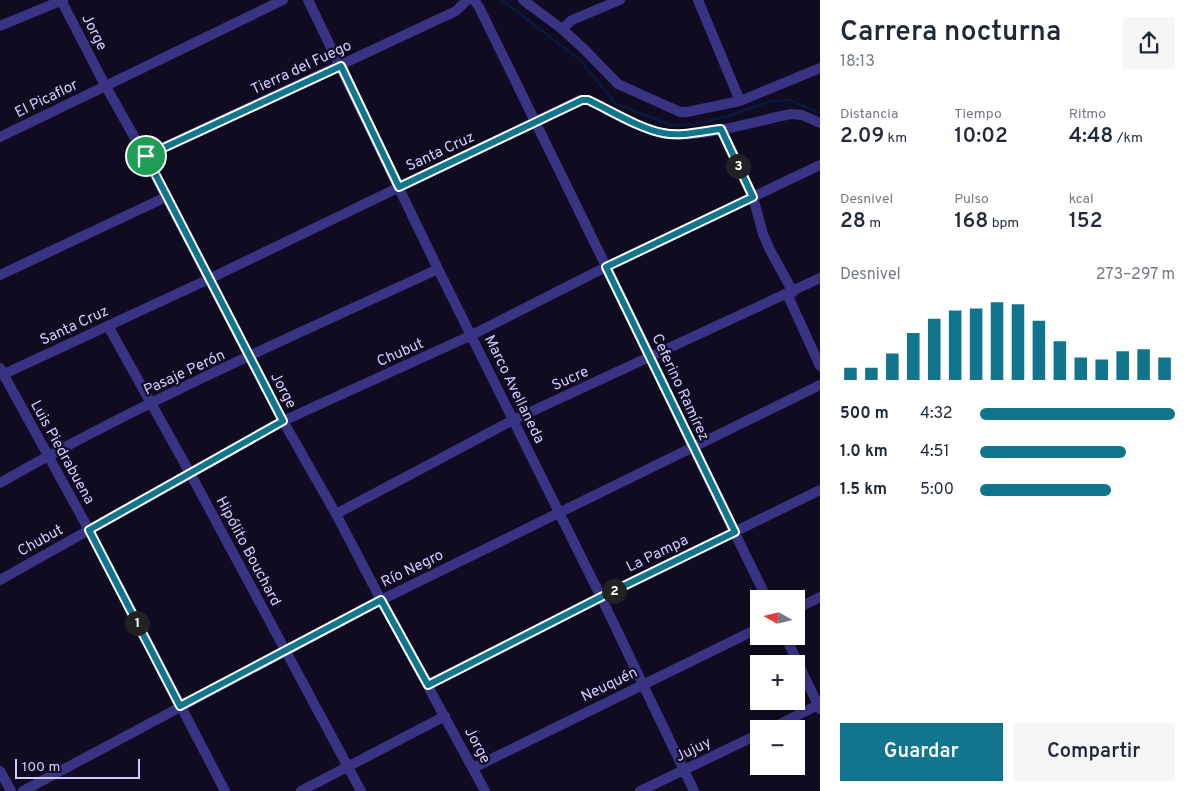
<!DOCTYPE html>
<html lang="es">
<head>
<meta charset="utf-8">
<style>
  :root { --surface:#fff; --page:#f6f6f7; --text:#1f2937; --muted:#747a83; --accent:#11768d }
  body { margin:0; font-family:Overpass,sans-serif; background:var(--page); color:var(--text); height:100vh; display:flex; flex-direction:column; font-size:19px; white-space:nowrap }
  * { box-sizing:border-box; margin:0 }
  p { font-size:16px; color:var(--muted) }
  .icon { flex:none; width:28px; height:28px; fill:none; stroke:currentColor; stroke-width:2; stroke-linecap:round; stroke-linejoin:round }
  .map { position:relative; flex:1; overflow:hidden }
  .details { display:flex; flex-direction:column; background:var(--surface); width:375px }
  .details>* { flex:none }
  .needle { width:32px; rotate:278deg }
  .fabs { position:absolute; left:750px; top:590px; display:grid; gap:10px }
  .fabs a { display:grid; place-items:center; width:55px; height:55px; border-radius:0px; background:var(--surface); box-shadow:0 2px 8px #0003; font-size:25px }
  .scale { position:absolute; left:15px; bottom:12px; width:125px; box-sizing:border-box; padding-left:5px; border:2px solid #d3cbff; border-top:0; font-size:14px; line-height:18px; white-space:nowrap; color:#d3cbff; -webkit-text-stroke:4px #100b21; paint-order:stroke }
  .pin { position:absolute; display:grid; place-items:center; width:42px; height:42px; color:#fff; margin:-21px; border:2px solid #fff; border-radius:50%; box-shadow:0 1px 5px #0007 }
  .km { position:absolute; width:25px; height:25px; margin:-12px; border-radius:50%; background:#222; color:#fff; font-size:14px; line-height:25px; text-align:center }
  .round { display:grid; place-items:center; flex:none; width:52px; height:52px; border-radius:0px; background:var(--page) }
  .summary { display:flex; align-items:center; justify-content:space-between; height:85px; padding:0 20px }
  h1 { font-size:28px; font-weight:600; line-height:38px }
  .metrics { display:grid; grid-template-columns:repeat(3,1fr); gap:8px; height:85px; padding:5px 20px }
  .metrics div { display:grid; align-content:center }
  .metrics b { font-size:21px; font-weight:600 }
  .metrics small { font-size:14px; font-weight:400 }
  .metrics p { font-size:14px }
  .chart { height:140px; padding:10px 20px }
  .chart p { display:flex; justify-content:space-between }
  .chart svg { width:100%; height:90px; margin-top:5px; stroke:var(--accent); stroke-width:6 }
  .cta { display:flex; gap:10px; margin-top:auto; padding:10px 20px }
  .cta a { flex:1; height:58px; border-radius:0px; background:var(--accent); color:#fff; font-size:20px; font-weight:600; line-height:58px; text-align:center }
  .cta a+a { background:var(--page); color:var(--text) }
  ul { padding:0 20px; list-style:none; font-size:16px }
  li { display:grid; grid-template-columns:80px 60px 1fr; align-items:center; height:38px }
  li i { height:12px; border-radius:6px; background:var(--accent) }
  main { display:flex; flex:1; min-height:0 }
  .map>svg:first-child { display:block }
  .lines { fill:none; stroke-linecap:round; stroke-linejoin:round }
  .stream { stroke:#06193f; stroke-width:2.5 }
  .minor { stroke:#393383; stroke-width:10 }
  .route-casing { stroke:#fff; stroke-width:10 }
  .route { stroke:#11768d; stroke-width:6 }
  .labels { text-anchor:middle; stroke-width:4.5; stroke-linejoin:round; paint-order:stroke }
  .street-label { font-size:15px; fill:#d3cbff; stroke:#100b21 }
</style>
</head>
<body>
<main>
<div class="map">
<svg width="820" height="791" viewBox="0 0 820 791">
  <rect width="100%" height="100%" fill="#100b21"/>
  <g class="lines">
    <path class="stream" d="M502 0 580 60 616 104 671 125 696 124 728 116 771 101 789 100 820 113"/>
    <path class="minor" d="M61 0 105 85 145 156 283 421 336 514 381 600 485 791
      M308 0 438 269 601 597 694 791
      M474 0 479 7 651 358 693 447 767 599
      M523 0 562 29 585 50 618 84 680 112H687L740 101 820 68
      M698 0 740 101
      M0 26 63 0
      M562 29 572 20 620 0
      M721 129 753 197 763 234 770 250 793 292
      M0 137 283 0
      M145 156 456 11 467 0
      M0 275 166 197
      M787 294 820 366
      M108 326 190 473 361 791
      M0 368 89 530 225 791
      M4 374 209 279 580 100H588C611 111 636 127 662 133 692 141 759 120 791 114L802 115 820 123
      M0 483C141 402 291 337 438 269
      M336 514 513 420 820 278
      M0 580 283 421 472 335 606 267 820 165
      M796 609 820 597
      M785 636 820 709
      M428 685 601 597 820 490
      M770 729 820 704
      M473 768 759 628
      M0 771 11 791
      M23 791 381 600 820 385
      M301 791 445 716
      M640 791 759 734"/>
  </g>
  <g class="lines">
    <defs>
      <path id="route" d="M341 66 399 187 582 100H588C610 110 640 129 663 133 681 137 702 131 721 129L753 197 606 267 735 532 601 597 428 685 381 600 180 706 89 530 283 421 146 156Z"/>
    </defs>
    <use href="#route" class="route-casing"/>
    <use href="#route" class="route"/>
  </g>
  <g class="labels">
    <g class="street-label">
      <text transform="translate(95 32) rotate(63)" y="5">Jorge</text>
      <text transform="translate(301 67) rotate(-25)" y="5">Tierra del Fuego</text>
      <text transform="translate(46 98) rotate(-26)" y="5">El Picaflor</text>
      <text transform="translate(440 151) rotate(-25)" y="5">Santa Cruz</text>
      <text transform="translate(74 325) rotate(-25)" y="5">Santa Cruz</text>
      <text transform="translate(400 352) rotate(-24)" y="5">Chubut</text>
      <text transform="translate(184 372) rotate(-25)" y="5">Pasaje Perón</text>
      <text transform="translate(570 378) rotate(-24)" y="5">Sucre</text>
      <text transform="translate(681 387) rotate(65)" y="5">Ceferino Ramírez</text>
      <text transform="translate(515 389) rotate(64)" y="5">Marco Avellaneda</text>
      <text transform="translate(284 390) rotate(62)" y="5">Jorge</text>
      <text transform="translate(63 452) rotate(61)" y="5">Luis Piedrabuena</text>
      <text transform="translate(40 540) rotate(-29)" y="5">Chubut</text>
      <text transform="translate(249 551) rotate(62)" y="5">Hipólito Bouchard</text>
      <text transform="translate(657 553) rotate(-26)" y="5">La Pampa</text>
      <text transform="translate(412 568) rotate(-26)" y="5">Río Negro</text>
      <text transform="translate(609 684) rotate(-26)" y="5">Neuquén</text>
      <text transform="translate(478 745) rotate(62)" y="5">Jorge</text>
      <text transform="translate(693 749) rotate(-26)" y="5">Jujuy</text>
    </g>
  </g>
</svg>
<div class="fabs">
<a><svg class="needle" viewBox="-14 -14 28 28"><path d="M0-13l5 13h-10z" fill="#e53935"/><path d="M0 13l5-13h-10z" fill="#747a83"/></svg></a>
<a>+</a>
<a>−</a>
</div>
<div class="scale">100 m</div>
<div class="pin" style="left:146px;top:156px;background:#1e9e55"><svg class="icon" aria-label="arrive" viewBox="0 0 24 24"><path d="M6 21V4h12l-3 4 3 4H6"/></svg></div>
<b class="km" style="left:137px;top:623px">1</b>
<b class="km" style="left:614px;top:591px">2</b>
<b class="km" style="left:738px;top:166px">3</b>
</div>
<section class="details">
<div class="summary"><div><h1>Carrera nocturna</h1><p>18:13</p></div><a class="round"><svg class="icon" aria-label="share" viewBox="0 0 24 24"><path d="M12 15V3M7 8l5-5 5 5M5 13v7h14v-7"/></svg></a></div>
<div class="metrics">
<div><p>Distancia</p><b>2.09<small> km</small></b></div>
<div><p>Tiempo</p><b>10:02</b></div>
<div><p>Ritmo</p><b>4:48<small> /km</small></b></div>
</div>
<div class="metrics">
<div><p>Desnivel</p><b>28<small> m</small></b></div>
<div><p>Pulso</p><b>168<small> bpm</small></b></div>
<div><p>kcal</p><b>152</b></div>
</div>
<div class="chart"><p><span>Desnivel</span>273–297 m</p>
<svg viewBox="0 0 160 44" preserveAspectRatio="none"><path d="M5 44V38M15 44V38M25 44V31M35 44V21M45 44V14M55 44V10M65 44V9M75 44V6M85 44V7M95 44V15M105 44V25M115 44V33M125 44V34M135 44V30M145 44V29M155 44V33"/></svg>
</div>
<ul>
<li><b>500 m</b>4:32<i style="width:100%"></i></li>
<li><b>1.0 km</b>4:51<i style="width:75%"></i></li>
<li><b>1.5 km</b>5:00<i style="width:67%"></i></li>
</ul>
<div class="cta"><a>Guardar</a><a>Compartir</a></div>
</section>
</main>
</body>
</html>
